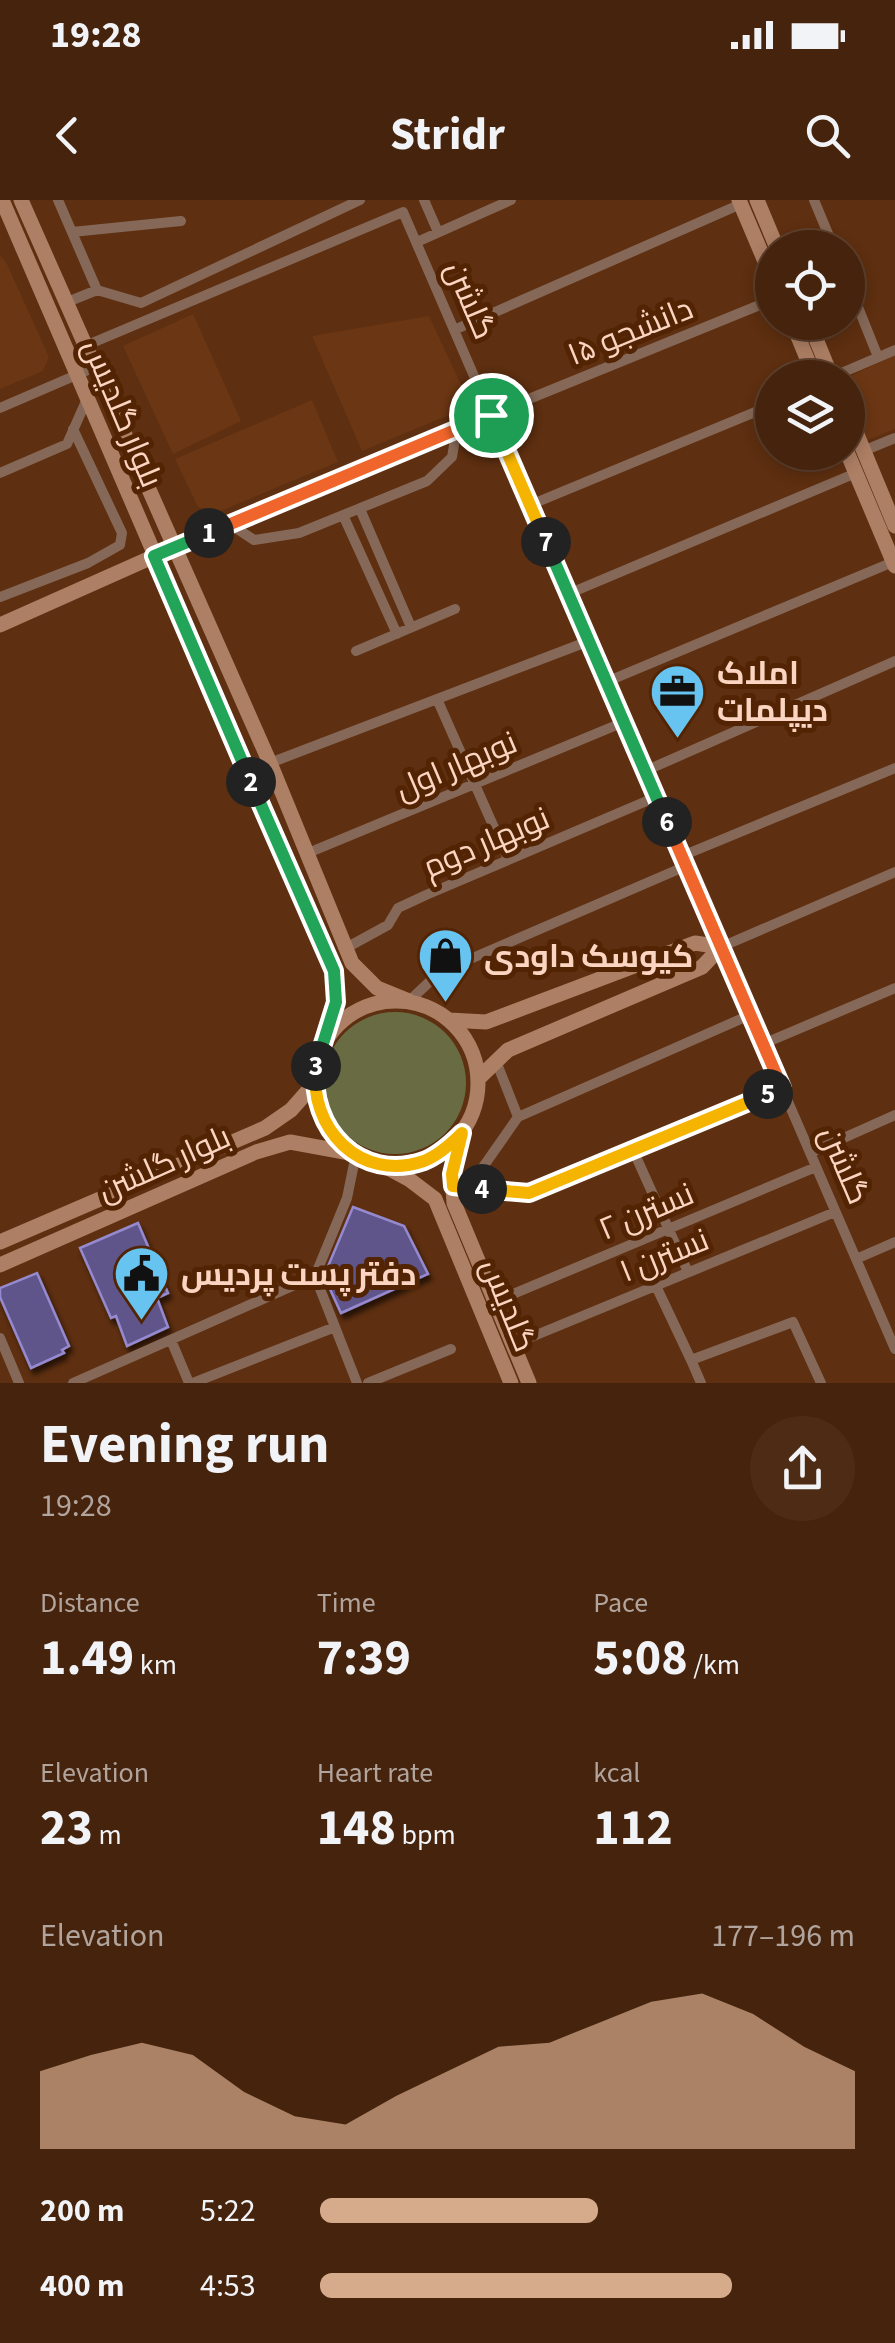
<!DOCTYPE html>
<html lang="en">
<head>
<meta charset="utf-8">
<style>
  :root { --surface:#46230c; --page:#4d2b15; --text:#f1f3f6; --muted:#b0a49d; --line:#5e402d; --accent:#d6ab8b }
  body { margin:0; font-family:"Source Sans 3",Cairo,sans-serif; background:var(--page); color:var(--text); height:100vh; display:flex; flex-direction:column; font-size:38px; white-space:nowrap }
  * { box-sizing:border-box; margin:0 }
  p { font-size:32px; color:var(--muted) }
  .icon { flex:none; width:55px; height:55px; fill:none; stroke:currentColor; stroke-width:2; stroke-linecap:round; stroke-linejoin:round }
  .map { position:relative; height:1183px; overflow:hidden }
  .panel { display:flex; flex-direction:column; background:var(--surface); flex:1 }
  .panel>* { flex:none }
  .fabs { position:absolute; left:755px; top:30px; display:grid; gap:20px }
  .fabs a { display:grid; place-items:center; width:110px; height:110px; border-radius:50%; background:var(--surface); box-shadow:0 5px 15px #0003,0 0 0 2px var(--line); font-size:50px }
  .pin { position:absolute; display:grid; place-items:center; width:85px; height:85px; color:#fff; margin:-42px; border:5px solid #fff; border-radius:50%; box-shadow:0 2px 10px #0007 }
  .km { position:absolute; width:50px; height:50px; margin:-25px; border-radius:50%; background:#222; color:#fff; font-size:28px; line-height:50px; text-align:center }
  .round { display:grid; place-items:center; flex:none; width:105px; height:105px; border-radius:52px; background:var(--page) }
  .summary { display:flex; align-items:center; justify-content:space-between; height:170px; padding:0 40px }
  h1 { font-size:55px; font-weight:700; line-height:75px }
  .figures { display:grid; grid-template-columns:repeat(3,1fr); gap:15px; height:170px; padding:10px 40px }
  .figures div { display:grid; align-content:center }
  .figures b { font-size:50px; font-weight:700 }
  .figures small { font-size:28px; font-weight:400 }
  .figures p { font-size:28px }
  .chart { height:280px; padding:20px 40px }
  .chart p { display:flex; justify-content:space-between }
  .chart svg { width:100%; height:180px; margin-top:10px; fill:var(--accent); opacity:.7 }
  ul { padding:0 40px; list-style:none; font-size:32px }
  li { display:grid; grid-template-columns:160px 120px 1fr; align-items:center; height:75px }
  li i { height:25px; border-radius:12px; background:var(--accent) }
  .status { display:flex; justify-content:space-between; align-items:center; height:70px; padding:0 50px; background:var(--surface); direction:ltr }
  .status svg { height:28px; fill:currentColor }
  header { display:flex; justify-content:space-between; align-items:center; height:130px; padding:0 40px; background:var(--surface); font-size:45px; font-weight:700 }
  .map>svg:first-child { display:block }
  .built { fill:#6b3613 }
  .green { fill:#696b42 }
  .building { fill:#5e548b; stroke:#958acf; stroke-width:2.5; filter:url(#shadow) }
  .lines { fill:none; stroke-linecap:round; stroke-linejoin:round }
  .street { stroke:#856857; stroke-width:10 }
  .secondary { stroke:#ad7f64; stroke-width:15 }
  .split-1-casing { stroke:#fff; stroke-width:20 }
  .split-2-casing { stroke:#fff; stroke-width:20 }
  .split-3-casing { stroke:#fff; stroke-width:20 }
  .split-4-casing { stroke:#fff; stroke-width:20 }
  .split-5-casing { stroke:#fff; stroke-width:20 }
  .split-6-casing { stroke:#fff; stroke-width:20 }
  .split-7-casing { stroke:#fff; stroke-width:20 }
  .split-8-casing { stroke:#fff; stroke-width:20 }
  .split-1 { stroke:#f0652b; stroke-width:12 }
  .split-2 { stroke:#22a559; stroke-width:12 }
  .split-3 { stroke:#22a559; stroke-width:12 }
  .split-4 { stroke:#f5b400; stroke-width:12 }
  .split-5 { stroke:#f5b400; stroke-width:12 }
  .split-6 { stroke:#f0652b; stroke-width:12 }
  .split-7 { stroke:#22a559; stroke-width:12 }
  .split-8 { stroke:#f5b400; stroke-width:12 }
  .labels { text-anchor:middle; stroke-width:10; stroke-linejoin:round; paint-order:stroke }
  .street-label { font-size:32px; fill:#fbd5c1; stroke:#522403 }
  .poi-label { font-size:32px; font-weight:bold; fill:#fbd5c1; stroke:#522403; text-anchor:start }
</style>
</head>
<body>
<div class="status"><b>19:28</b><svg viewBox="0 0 49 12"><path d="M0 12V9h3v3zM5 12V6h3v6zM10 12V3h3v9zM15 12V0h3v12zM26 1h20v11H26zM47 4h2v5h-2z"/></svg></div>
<header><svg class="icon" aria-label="back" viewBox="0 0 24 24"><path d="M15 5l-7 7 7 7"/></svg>Stridr<svg class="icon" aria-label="search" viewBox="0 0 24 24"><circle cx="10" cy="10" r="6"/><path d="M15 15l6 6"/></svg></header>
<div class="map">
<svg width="895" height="1183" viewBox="0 0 895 1183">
  <defs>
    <filter id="shadow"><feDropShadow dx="3" dy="5.5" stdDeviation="2.5" flood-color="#0009"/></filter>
  </defs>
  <rect width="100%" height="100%" fill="#5e2f10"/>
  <path class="built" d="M0 55 7 64 49 157 43 171 0 189Z
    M193 114 241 221 173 254 123 146Z
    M429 116 471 206 362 251 312 136Z
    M895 155V229L867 240 848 196 846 178Z
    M312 200 338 262 218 312 198 307 175 259Z"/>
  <path class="green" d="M324 883a71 71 0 1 1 142 0a71 71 0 1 1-142 0Z"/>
  <path class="building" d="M353 1007 404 1026 428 1074 341 1113 324 1076Z
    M138 1023 168 1093 157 1098 168 1127 127 1146 116 1116 111 1118 80 1048Z
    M37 1073 69 1146 62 1150 64 1153 31 1168 0 1097V1088Z"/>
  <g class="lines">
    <path class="street" d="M58 0 97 90 141 103 360 0
      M424 0 438 32
      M814 0 834 48
      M72 32 181 21
      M417 42 511 0
      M848 82 878 157
      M65 103 97 90
      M454 130 741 4
      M85 146 403 12 895 1149
      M832 177 895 150
      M0 208 95 167
      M863 251 895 238
      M0 273 67 244 87 199
      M530 305 772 205
      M360 309 411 427
      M343 315 397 434
      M230 324 254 340 299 333 427 281 452 257 457 228
      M175 347 330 280 772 100
      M568 394 856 273
      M0 397 88 363 120 345 122 333 73 229
      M356 451 455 409
      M606 482 893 362
      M437 499 508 659
      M270 563 589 441
      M645 571 895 461
      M308 653 624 522
      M682 656 895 568
      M721 747 895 672
      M346 748 388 725 398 708 426 695 656 597
      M409 801 440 772 686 666
      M763 844 895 788
      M518 917 750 815
      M633 950 688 1072
      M810 953 895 915
      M453 985 529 993 782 888
      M469 987 518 917 496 861
      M856 1059 895 1042
      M315 1076 357 1183
      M656 1086 691 1160
      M494 1102 816 967
      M0 1138 19 1183
      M171 1140 189 1183
      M512 1145 835 1012
      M73 1183 315 1076 347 998 356 954
      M193 1183 335 1127
      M368 1183 451 1149
      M701 1183 691 1160 793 1122 821 1183"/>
    <path class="secondary" d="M2 0 334 771 336 802 327 838
      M21 0 270 563 352 763 377 788 409 801
      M739 0 772 78
      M757 0 777 48
      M792 122 815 178
      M809 122 832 178
      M848 213 895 326
      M847 252 895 366
      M0 425 175 347
      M314 883a82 82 0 1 1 164 0a82 82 0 1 1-164 0Z
      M449 820 486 822 695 743 721 747 702 767 508 850 479 878
      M462 933 452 973 454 1003 529 1183
      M386 967 410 980 435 999 511 1183
      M0 1042 265 928 291 910 314 884
      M0 1065 256 952 290 942 350 953"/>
  </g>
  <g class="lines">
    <defs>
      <path id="split-1" d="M209 333 491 215"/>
      <path id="split-2" d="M209 333 154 356 251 582"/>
      <path id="split-3" d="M251 582 334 771 336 802 316 866"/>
      <path id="split-4" d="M316 866C308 928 360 983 424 961 439 955 451 944 462 933L452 974 453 986 482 989"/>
      <path id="split-5" d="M482 989 529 993 768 894"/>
      <path id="split-6" d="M667 622 782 888 768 894"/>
      <path id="split-7" d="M546 342 667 622"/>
      <path id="split-8" d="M491 215 546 342"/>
    </defs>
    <use href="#split-1" class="split-1-casing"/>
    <use href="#split-2" class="split-2-casing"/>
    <use href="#split-3" class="split-3-casing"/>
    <use href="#split-4" class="split-4-casing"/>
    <use href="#split-5" class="split-5-casing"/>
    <use href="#split-6" class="split-6-casing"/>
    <use href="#split-7" class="split-7-casing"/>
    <use href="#split-8" class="split-8-casing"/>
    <use href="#split-1" class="split-1"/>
    <use href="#split-2" class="split-2"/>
    <use href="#split-3" class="split-3"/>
    <use href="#split-4" class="split-4"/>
    <use href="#split-5" class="split-5"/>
    <use href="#split-6" class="split-6"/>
    <use href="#split-7" class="split-7"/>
    <use href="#split-8" class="split-8"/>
  </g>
  <defs>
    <symbol id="office-pin" viewBox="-11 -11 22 30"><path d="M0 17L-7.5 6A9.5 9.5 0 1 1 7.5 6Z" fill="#67c4f0" stroke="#522403"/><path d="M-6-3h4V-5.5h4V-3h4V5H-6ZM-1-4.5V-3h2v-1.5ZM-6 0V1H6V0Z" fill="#111"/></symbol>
    <symbol id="shop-pin" viewBox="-11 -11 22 30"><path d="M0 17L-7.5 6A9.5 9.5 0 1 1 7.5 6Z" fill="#67c4f0" stroke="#522403"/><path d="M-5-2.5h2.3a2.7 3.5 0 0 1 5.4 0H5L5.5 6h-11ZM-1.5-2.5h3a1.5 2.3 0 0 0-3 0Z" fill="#111"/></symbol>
    <symbol id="civic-pin" viewBox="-11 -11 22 30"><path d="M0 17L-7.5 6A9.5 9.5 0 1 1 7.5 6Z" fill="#67c4f0" stroke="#522403"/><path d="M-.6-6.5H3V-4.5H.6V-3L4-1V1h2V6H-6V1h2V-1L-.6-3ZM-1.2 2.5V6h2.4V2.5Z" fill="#111"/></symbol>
  </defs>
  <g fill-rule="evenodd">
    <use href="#office-pin" x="646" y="460" width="63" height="86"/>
    <use href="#shop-pin" x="414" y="724" width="63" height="86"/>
    <use href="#civic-pin" x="110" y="1042" width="63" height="86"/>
  </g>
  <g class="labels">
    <g class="street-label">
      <text transform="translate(471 100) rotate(67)" y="11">گلشن</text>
      <text transform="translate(630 131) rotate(-22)" y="11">دانشجو ۱۵</text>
      <text transform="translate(123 213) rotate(67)" y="11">بلوار گلدیس</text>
      <text transform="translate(456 565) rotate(-23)" y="11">نوبهار اول</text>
      <text transform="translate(486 642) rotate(-23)" y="11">نوبهار دوم</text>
      <text transform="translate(164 963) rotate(-24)" y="11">بلوار گلشن</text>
      <text transform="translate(845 965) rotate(67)" y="11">گلشن</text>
      <text transform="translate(646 1011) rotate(-23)" y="11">نسترن ۲</text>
      <text transform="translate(664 1055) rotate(-22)" y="11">نسترن ۱</text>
      <text transform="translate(509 1105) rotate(68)" y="11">گلدیس</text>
    </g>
    <g class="poi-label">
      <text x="717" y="484">املاک<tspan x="717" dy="37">دیپلمات</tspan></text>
      <text x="484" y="767">کیوسک داودی</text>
      <text x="181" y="1085">دفتر پست پردیس</text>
    </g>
  </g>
</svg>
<div class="fabs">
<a><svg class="icon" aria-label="locate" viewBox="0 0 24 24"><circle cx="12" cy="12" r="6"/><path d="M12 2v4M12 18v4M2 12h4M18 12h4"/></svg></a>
<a><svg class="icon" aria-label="layers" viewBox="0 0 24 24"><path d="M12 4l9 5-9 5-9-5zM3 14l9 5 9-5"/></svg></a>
</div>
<div class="pin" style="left:491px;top:215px;background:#1e9e55"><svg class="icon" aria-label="arrive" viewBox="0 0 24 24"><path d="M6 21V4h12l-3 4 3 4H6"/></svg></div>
<b class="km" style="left:209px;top:333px">1</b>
<b class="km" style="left:251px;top:582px">2</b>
<b class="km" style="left:316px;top:866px">3</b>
<b class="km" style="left:482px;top:989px">4</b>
<b class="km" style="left:768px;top:894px">5</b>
<b class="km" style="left:667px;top:622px">6</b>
<b class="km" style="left:546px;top:342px">7</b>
</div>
<section class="panel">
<div class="summary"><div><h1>Evening run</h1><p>19:28</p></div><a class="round"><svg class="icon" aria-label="share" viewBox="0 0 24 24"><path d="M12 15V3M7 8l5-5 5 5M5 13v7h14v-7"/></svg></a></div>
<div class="figures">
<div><p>Distance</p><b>1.49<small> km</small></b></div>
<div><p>Time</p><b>7:39</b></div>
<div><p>Pace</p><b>5:08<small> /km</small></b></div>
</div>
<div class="figures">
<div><p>Elevation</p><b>23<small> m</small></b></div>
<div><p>Heart rate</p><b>148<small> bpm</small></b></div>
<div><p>kcal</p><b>112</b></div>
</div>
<div class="chart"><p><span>Elevation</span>177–196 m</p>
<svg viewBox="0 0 160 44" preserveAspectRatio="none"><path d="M0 44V25L10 21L20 18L30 21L40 30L50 36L60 38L70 31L80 25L90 19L100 18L110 13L120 8L130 6L140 11L150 19L160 25V44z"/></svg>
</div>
<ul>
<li><b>200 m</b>5:22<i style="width:52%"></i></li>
<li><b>400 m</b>4:53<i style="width:77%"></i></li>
</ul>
</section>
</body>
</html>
